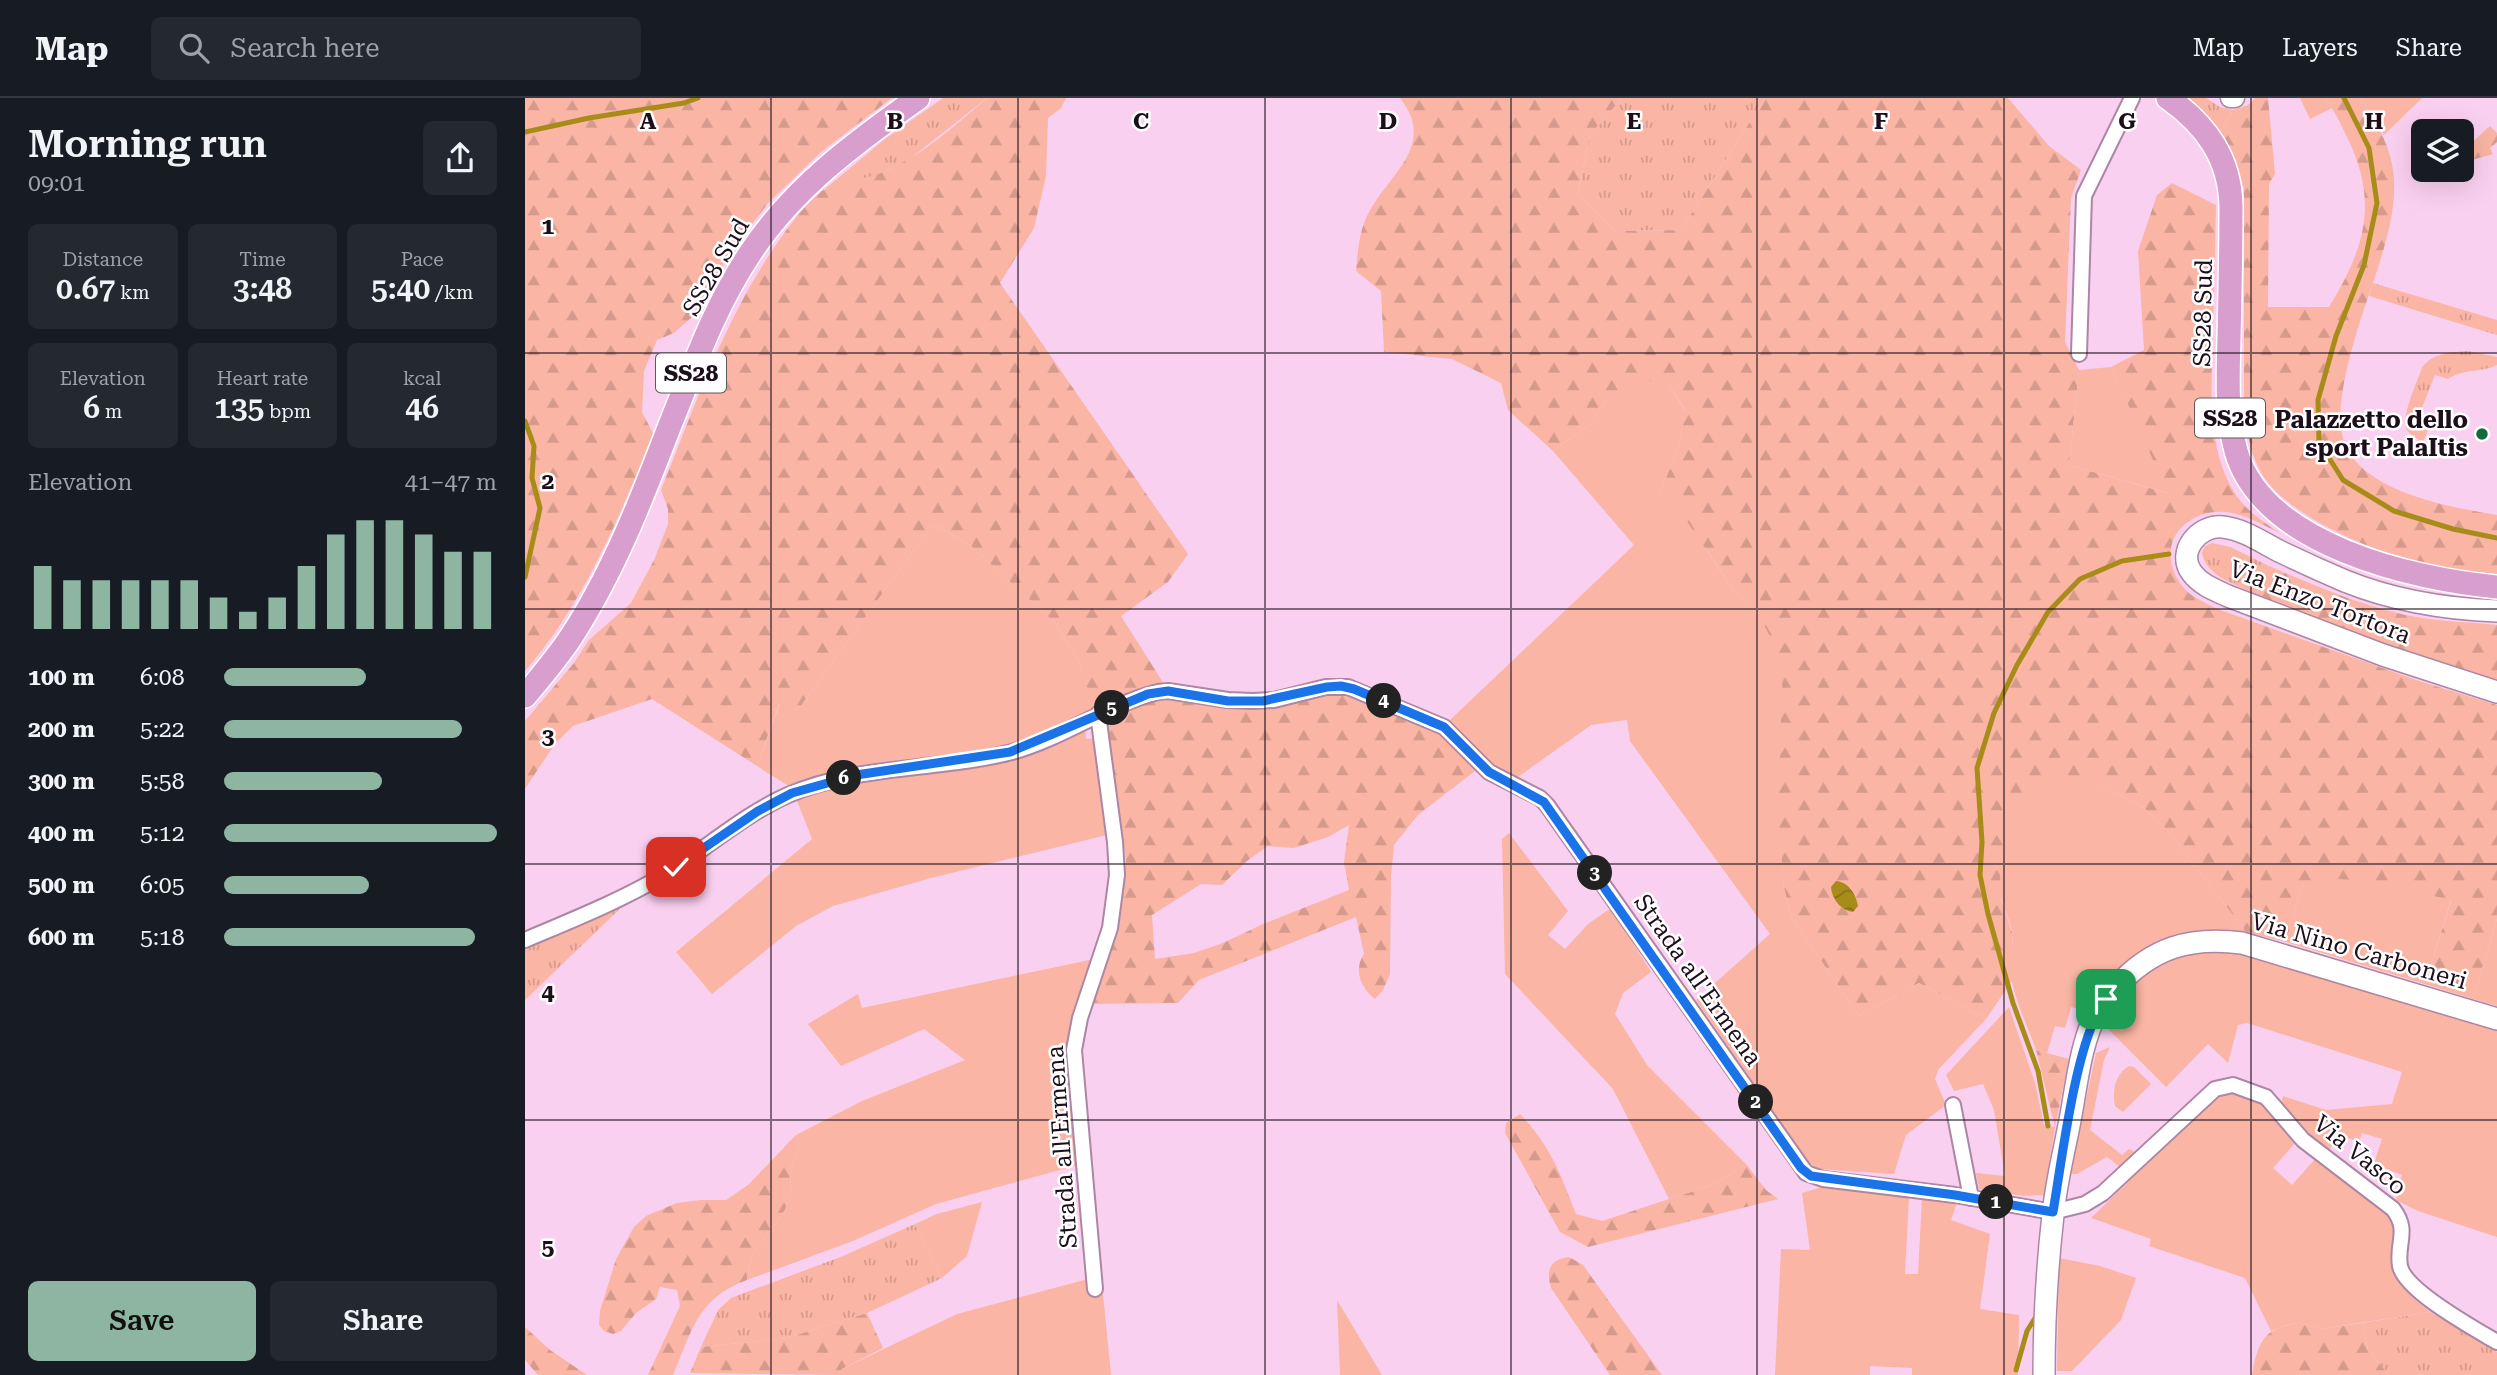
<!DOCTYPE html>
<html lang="en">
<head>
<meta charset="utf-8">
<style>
  :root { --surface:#171b24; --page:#242831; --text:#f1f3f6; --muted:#9ea1a6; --line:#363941; --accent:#8eb5a2 }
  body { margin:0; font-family:"Roboto Serif",serif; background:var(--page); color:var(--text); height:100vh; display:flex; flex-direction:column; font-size:26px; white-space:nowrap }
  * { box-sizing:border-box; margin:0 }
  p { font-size:23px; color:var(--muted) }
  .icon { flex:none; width:38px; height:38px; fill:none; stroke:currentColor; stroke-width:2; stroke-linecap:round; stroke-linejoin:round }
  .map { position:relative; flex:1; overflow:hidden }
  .drawer { display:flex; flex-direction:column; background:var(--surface); width:525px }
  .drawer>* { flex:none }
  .buttons { position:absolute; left:1886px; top:21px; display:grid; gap:14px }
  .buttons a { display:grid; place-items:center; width:63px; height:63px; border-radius:10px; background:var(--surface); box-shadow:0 7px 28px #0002; font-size:35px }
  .pin { position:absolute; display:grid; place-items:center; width:60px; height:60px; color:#fff; margin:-30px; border-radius:14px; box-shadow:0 4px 10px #0006 }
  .km { position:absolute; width:35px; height:35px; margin:-18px; border-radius:50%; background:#222; color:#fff; font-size:19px; line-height:35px; text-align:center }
  .round { display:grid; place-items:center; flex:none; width:74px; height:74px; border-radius:10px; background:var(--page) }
  .summary { display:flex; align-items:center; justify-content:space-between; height:119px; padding:0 28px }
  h1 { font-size:38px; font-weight:600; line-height:52px }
  .stats { display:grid; grid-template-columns:repeat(3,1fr); gap:10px; height:119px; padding:7px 28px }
  .stats div { display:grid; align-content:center; border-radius:10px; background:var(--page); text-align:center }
  .stats b { font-size:30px; font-weight:600 }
  .stats small { font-size:19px; font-weight:400 }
  .stats p { font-size:19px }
  .chart { height:196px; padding:14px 28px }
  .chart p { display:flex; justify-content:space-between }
  .chart svg { width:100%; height:126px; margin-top:7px; stroke:var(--accent); stroke-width:6 }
  .button { display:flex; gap:14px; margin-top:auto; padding:14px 28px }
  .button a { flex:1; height:80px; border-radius:10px; background:var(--accent); color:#111; font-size:28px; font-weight:600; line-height:80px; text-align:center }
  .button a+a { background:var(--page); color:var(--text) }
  ul { padding:0 28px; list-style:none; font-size:23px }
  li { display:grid; grid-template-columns:112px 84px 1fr; align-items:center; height:52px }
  li i { height:18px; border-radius:9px; background:var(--accent) }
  header { display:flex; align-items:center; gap:42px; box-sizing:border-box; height:98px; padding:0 35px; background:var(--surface); border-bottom:2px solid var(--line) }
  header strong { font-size:33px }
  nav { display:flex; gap:38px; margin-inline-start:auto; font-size:24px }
  .search { width:490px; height:63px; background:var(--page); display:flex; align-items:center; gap:18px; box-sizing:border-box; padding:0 24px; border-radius:10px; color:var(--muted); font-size:26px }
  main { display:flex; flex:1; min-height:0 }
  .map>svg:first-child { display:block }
  .grass { fill:url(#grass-tufts) }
  .forest { fill:url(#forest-firs); fill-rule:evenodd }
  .green { fill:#fab5a4 }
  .water { fill:url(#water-waves) }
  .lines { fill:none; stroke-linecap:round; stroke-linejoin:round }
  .stream { stroke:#a88c19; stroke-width:5 }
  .minor-casing { stroke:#ad86a4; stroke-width:18 }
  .tertiary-casing { stroke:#ad86a4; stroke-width:21 }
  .secondary-casing { stroke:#ad86a4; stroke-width:24 }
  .primary-casing { stroke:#fff; stroke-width:26 }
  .minor { stroke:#fff; stroke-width:14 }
  .tertiary { stroke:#fff; stroke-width:18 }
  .secondary { stroke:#fff; stroke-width:21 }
  .primary { stroke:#d89ece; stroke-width:23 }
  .route-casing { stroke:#fff; stroke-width:14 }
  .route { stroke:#1a73e8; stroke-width:9 }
  .grid { fill:none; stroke:#1c0e1a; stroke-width:2; stroke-opacity:0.55 }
  .poi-dot { fill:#146a3b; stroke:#fff; stroke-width:2.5 }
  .labels { text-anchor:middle; stroke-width:5; stroke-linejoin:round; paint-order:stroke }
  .shield { fill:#fff; stroke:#60565f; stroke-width:2 }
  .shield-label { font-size:23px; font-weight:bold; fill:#1c0e1a }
  .street-label { font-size:24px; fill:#1c0e1a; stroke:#fff }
  .poi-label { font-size:24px; font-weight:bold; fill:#1c0e1a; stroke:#fff; text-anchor:end }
  .grid-label { font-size:23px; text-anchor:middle; font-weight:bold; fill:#1c0e1a; stroke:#fff; stroke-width:5; stroke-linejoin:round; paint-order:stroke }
</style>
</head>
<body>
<header>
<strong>Map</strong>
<div class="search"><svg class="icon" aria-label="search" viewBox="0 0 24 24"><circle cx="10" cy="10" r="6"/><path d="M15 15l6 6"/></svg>Search here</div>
<nav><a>Map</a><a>Layers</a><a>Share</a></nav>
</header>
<main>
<section class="drawer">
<div class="summary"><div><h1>Morning run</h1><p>09:01</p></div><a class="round"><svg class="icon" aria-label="share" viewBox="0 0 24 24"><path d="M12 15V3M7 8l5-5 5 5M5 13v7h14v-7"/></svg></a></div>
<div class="stats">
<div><p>Distance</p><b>0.67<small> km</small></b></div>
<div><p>Time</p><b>3:48</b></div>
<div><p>Pace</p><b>5:40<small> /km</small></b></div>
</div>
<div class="stats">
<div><p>Elevation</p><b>6<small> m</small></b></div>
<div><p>Heart rate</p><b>135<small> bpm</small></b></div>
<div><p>kcal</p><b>46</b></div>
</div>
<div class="chart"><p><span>Elevation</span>41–47 m</p>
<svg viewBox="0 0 160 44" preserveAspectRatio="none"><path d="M5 44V22M15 44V27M25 44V27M35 44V27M45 44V27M55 44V27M65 44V33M75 44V38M85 44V33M95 44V22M105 44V11M115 44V6M125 44V6M135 44V11M145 44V17M155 44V17"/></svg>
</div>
<ul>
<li><b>100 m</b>6:08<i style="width:52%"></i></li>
<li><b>200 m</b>5:22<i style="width:87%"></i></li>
<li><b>300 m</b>5:58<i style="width:58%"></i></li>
<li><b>400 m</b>5:12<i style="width:100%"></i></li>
<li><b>500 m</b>6:05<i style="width:53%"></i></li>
<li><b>600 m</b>5:18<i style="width:92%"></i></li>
</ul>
<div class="button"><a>Save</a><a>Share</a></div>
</section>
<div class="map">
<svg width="1972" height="1277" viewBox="0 0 1972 1277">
  <defs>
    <pattern id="grass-tufts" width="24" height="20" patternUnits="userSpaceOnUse" patternTransform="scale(1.75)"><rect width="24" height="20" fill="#fab5a4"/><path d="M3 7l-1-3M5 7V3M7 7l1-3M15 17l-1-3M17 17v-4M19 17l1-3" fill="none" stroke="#d69a8d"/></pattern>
    <pattern id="forest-firs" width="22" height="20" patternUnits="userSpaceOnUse" patternTransform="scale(1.75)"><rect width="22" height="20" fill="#fab5a4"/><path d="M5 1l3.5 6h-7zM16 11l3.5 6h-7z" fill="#d69a8d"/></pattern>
    <pattern id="water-waves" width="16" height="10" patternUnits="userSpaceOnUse" patternTransform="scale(1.75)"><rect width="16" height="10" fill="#a88c19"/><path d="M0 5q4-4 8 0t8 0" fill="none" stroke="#887116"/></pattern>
  </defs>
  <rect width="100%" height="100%" fill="#fad0f0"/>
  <path class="grass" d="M418 0H462L382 63 352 77 300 91 360 41Z
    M1097 0H1240L1156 132 1090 133 1053 96 1065 37Z
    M1662 0H1681L1695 9 1708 12 1695 33Z
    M1848 185 1972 222V237L1844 198Z
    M1943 253 1972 259V267C1956 275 1940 270 1923 281L1910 277 1894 317 1907 322 1898 344C1892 341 1884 337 1881 330 1877 316 1892 284 1897 270 1906 255 1927 254 1943 253Z
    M1687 445 1705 449 1744 468 1731 496C1712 487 1680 478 1677 454L1680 448Z
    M103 803 0 902V849Z
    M390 1126 417 1180 342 1215 262 1240 176 1249 193 1212 206 1200 318 1158Z
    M1905 1214 1972 1254V1277H1864L1843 1252 1837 1225Z"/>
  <path class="forest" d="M0 0H367L297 53 244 104 206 153 183 194 173 203 166 220 149 235 132 242 119 273 117 314 129 337C93 420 60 504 0 573Z
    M462 0H541L536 10 523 20 521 78 509 130 475 185 663 456 643 484 596 518 639 586 625 589 577 607 560 588 555 566 531 526 446 448 408 426 273 612 254 606 232 668 127 601 48 628 29 647 0 691V623L49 565 64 542 106 505 129 462 143 426V411L136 392C168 313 196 231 243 159 258 136 275 111 297 93 310 84 338 82 353 76 392 62 431 27 462 0Z
    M875 0H1097L1065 37 1053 96 1090 133 1156 132 1240 0H1483L1524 48 1556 72 1546 100 1540 244 1554 272 1544 367 1642 395 1586 269 1619 252 1613 153 1632 97 1647 85 1691 107C1690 148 1689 189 1688 231 1687 284 1680 346 1709 394 1721 413 1738 424 1757 436 1739 428 1721 416 1701 414 1656 411 1628 451 1658 489 1666 499 1679 504 1690 510L1891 582 1972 607V821L1948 901 1900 886 1926 803 1778 785 1761 844 1721 834 1643 733 1618 709 1587 693 1552 679 1476 801 1488 837 1485 865 1487 883 1461 921 1394 885 1334 918 1266 819 1259 790 1236 521 1209 493 1183 454 1133 400 1154 347 1160 311 1143 286 1084 298 1064 327 1028 353 983 312 976 285 927 261 859 254 856 193 831 173C833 153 834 132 844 114 865 75 912 47 875 0Z
    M1730 0H1743L1750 76 1744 86 1743 209H1804C1841 149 1854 102 1821 37 1815 24 1809 12 1800 0H1835C1849 21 1862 41 1867 66 1874 101 1863 137 1853 170 1839 212 1806 299 1818 340 1833 394 1925 409 1972 417V476C1954 474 1936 474 1918 471 1867 461 1769 424 1739 379 1726 359 1722 337 1719 313V91L1711 62 1695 33 1708 12 1723 7Z
    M1965 28 1972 35V44L1965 50 1968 56 1943 63 1941 50Z
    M1744 468C1794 489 1843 511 1897 520 1921 524 1947 524 1972 527V582L1863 549 1731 496Z
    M806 595 826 597 916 635 950 673 893 717 869 747 866 778 865 876 858 892 850 901C836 890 828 872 839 856L831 819 674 882 653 905 567 906 593 832 601 764 581 620 630 601 646 599 715 610 754 608ZM824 727 819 764 824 792 738 826 698 845 669 855 630 861 627 817 676 786 697 787 722 763 743 748 769 750 803 739Z
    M1511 952 1544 961 1530 1029Z
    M995 1016C1026 1049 1035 1075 1051 1116L1077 1123 1190 1086 1221 1066 1241 1092 1253 1101 1063 1149 1035 1134 980 1035 981 1025Z
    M271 1037 274 1049 266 1069 265 1098 260 1112 226 1159 222 1182C172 1200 167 1233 148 1277H123L155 1208 152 1192 135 1189 131 1201 111 1215 96 1233 88 1236 79 1233 74 1227 75 1213 91 1161 109 1129 121 1118 152 1105 176 1102H201L223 1087Z
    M1044 1159 1058 1167 1137 1277H1085L1026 1190C1021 1172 1024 1162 1044 1159Z
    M342 1215 358 1250 317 1271 313 1277 165 1275 176 1249 262 1240Z
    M1774 1225 1796 1231 1837 1225 1843 1252 1864 1277H1727C1733 1244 1738 1230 1774 1225Z
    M0 1229 25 1252 62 1277H13L0 1262Z"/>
  <path class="green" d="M1775 0H1800L1807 10 1785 21Z
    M1835 0H1897L1859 37Z
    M1586 269 1643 395 1544 367 1554 272Z
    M1119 282 1143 286 1160 312 1154 347 1133 400 1151 407 1209 493 1236 521 1258 563 1253 710 1259 790 1266 819 1334 918 1394 885 1461 921 1413 972 1410 981 1421 1007 1381 1037 1369 1076 1294 1071 1283 1064 1171 902 1245 836 1105 643 1102 622 1066 627 990 681 960 662 924 623 1109 447 1028 353 1064 327 1084 298Z
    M408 426 446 448 531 526 555 566 561 588 577 607 488 647 359 666 267 690 232 668 255 605 273 612Z
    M560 629 561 641 570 640 582 737 406 780 308 808 271 828 187 896 151 854 287 741 271 700 304 690 365 677Z
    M1553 679 1587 693 1618 709 1643 733 1721 834C1652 826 1595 852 1559 912L1546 909 1540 930 1530 928 1522 955 1511 952C1502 925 1485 894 1485 865 1484 856 1488 847 1488 839 1487 825 1478 811 1476 798 1473 769 1478 718 1498 695 1512 679 1534 679 1553 679Z
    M984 735 1043 813 1023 837 1040 851 1063 826 1086 810 1126 874 1098 895 1090 916 1122 967 1221 1066 1190 1086 1144 1101 1088 991 980 876 977 741Z
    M1813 781 1846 783 1926 802 1900 886 1761 844 1778 785Z
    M1972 821V908L1948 901Z
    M1683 853 1707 854 1739 862 1972 933V1139L1893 1113 1871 1102 1875 1092 1872 1089 1877 1077 1849 1066 1857 1041 1837 1035 1834 1044 1811 1036 1803 1057 1778 1034 1756 1006 1758 998 1801 1012 1867 1006 1877 974 1722 925 1713 927 1703 965 1683 946 1641 989 1577 925C1599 882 1637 860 1683 853Z
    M569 861 549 917 543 949 553 1067 411 1106 328 1143 222 1182 226 1159 260 1112 265 1098 266 1069 274 1049 271 1037 337 1003 440 962 399 931 316 968 283 926 333 896 337 910Z
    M1484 909 1510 985 1519 1027 1530 1029 1519 1097 1499 1098 1454 1091 1451 1075 1480 1078 1469 1012 1458 986 1429 993 1421 977Z
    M1585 949 1579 962 1565 1032 1597 1057 1604 1051 1610 1054 1595 1069 1582 1059 1552 1076H1545L1571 955Z
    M1604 968 1609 969 1626 986 1598 1014 1590 1008C1587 993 1590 976 1604 968Z
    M1705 993 1739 1005 1771 1044 1748 1070 1767 1087 1791 1060 1862 1115C1876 1131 1865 1144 1866 1162 1868 1185 1889 1200 1905 1214L1796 1231 1774 1225 1761 1227 1746 1233 1720 1180 1624 1148 1626 1141 1566 1120 1690 1000 1695 995Z
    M1297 1089 1384 1099 1380 1176H1393L1397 1100 1432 1105 1426 1122 1465 1136 1455 1211 1494 1217 1493 1277H1387V1270L1345 1268V1277H1250L1256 1151 1285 1152 1277 1095Z
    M457 1104 442 1158 417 1180 390 1126 412 1116Z
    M1534 1160 1575 1168 1611 1180 1596 1222 1547 1273H1532Z
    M563 1181V1188L578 1196 586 1277H313L317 1271 432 1216Z
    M812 1202 857 1277H815Z"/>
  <path class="water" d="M1311 783C1324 784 1331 797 1333 808L1328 814C1316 812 1307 802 1306 789Z"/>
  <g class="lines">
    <path class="stream" d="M1819 0 1844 50 1852 105 1839 167 1811 238 1793 302 1794 344 1818 382 1869 413 1928 431 1972 440
      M0 34 64 20 159 5 173 0
      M0 323 9 348 7 380 15 410 0 479
      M1523 1028 1513 973 1488 905 1463 816 1455 777 1457 744 1452 670 1469 615 1492 567 1523 514 1555 481 1597 463 1644 456
      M1491 1272 1502 1233 1512 1217"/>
    <defs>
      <path id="minor" d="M1554 256 1559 98 1607 0
        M0 842C47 822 95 803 139 777 181 751 218 717 263 697 334 666 414 673 487 654 538 640 582 607 633 594L643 593 703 602 728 603 749 602 801 589H823L919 629 964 674 1015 700 1022 707 1281 1075 1298 1081 1430 1097 1528 1114 1560 1106 1578 1095 1690 991 1708 987 1741 999 1778 1042 1868 1111C1885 1133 1871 1145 1875 1168 1880 1193 1950 1231 1972 1244
        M1428 1007 1446 1100
        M570 1191 549 952 555 920 585 830 592 777 590 744 573 616"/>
      <path id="tertiary" d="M1705 0H1710"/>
      <path id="secondary" d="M1972 513C1921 511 1867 502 1820 483 1799 474 1777 464 1756 454 1738 445 1718 431 1698 429 1674 426 1651 454 1667 475 1676 487 1690 492 1703 498L1858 557 1972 594
        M1519 1277C1519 1223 1522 1170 1528 1117 1531 1084 1540 1050 1546 1017 1552 984 1556 944 1572 914 1577 904 1585 896 1592 888 1627 850 1665 838 1717 845L1972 921"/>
      <path id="primary" d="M1643 0C1681 27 1705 60 1706 108 1706 152 1705 197 1704 241 1703 278 1701 317 1711 353 1738 447 1887 481 1972 489
        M0 598C16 579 32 560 46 539 89 473 117 400 145 327 169 268 190 207 226 154 269 89 331 44 393 0"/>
    </defs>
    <use href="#minor" class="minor-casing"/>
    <use href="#tertiary" class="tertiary-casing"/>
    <use href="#secondary" class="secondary-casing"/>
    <use href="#primary" class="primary-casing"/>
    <use href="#minor" class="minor"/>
    <use href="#tertiary" class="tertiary"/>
    <use href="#secondary" class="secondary"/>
    <use href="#primary" class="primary"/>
  </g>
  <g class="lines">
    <defs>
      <path id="route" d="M151 769 233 713 267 695 331 677 485 654 623 596 643 593 703 603H738L802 589 816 588 829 591 919 629 964 674 1019 704 1276 1070 1286 1078 1430 1097 1528 1114C1537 1062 1551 939 1581 901"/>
    </defs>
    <use href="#route" class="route-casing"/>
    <use href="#route" class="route"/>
  </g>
  <path class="grid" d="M246 0V1277M493 0V1277M740 0V1277M986 0V1277M1232 0V1277M1479 0V1277M1726 0V1277M0 255H1972M0 511H1972M0 766H1972M0 1022H1972"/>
  <circle class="poi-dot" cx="1957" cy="336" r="7"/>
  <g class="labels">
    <g class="shield">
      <rect x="131" y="255.5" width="70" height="39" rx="5"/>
      <rect x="1670" y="300.5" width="70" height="39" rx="5"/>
    </g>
    <g class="shield-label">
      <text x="166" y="283">SS28</text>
      <text x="1705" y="328">SS28</text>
    </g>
    <g class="street-label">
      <text transform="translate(191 169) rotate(-60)" y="8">SS28 Sud</text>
      <text transform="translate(1678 215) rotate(-89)" y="8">SS28 Sud</text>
      <text transform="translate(1795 504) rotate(21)" y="8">Via Enzo Tortora</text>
      <text transform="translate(1834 853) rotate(16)" y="8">Via Nino Carboneri</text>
      <text transform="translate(1173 882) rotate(55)" y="8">Strada all'Ermena</text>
      <text transform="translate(537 1049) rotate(-94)" y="8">Strada all'Ermena</text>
      <text transform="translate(1835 1057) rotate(39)" y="8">Via Vasco</text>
    </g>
    <g class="poi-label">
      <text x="1943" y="330">Palazzetto dello<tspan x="1943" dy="28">sport PalaItis</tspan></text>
    </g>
  </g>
  <g class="grid-label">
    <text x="123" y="31">A</text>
    <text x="370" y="31">B</text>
    <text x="616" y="31">C</text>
    <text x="863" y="31">D</text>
    <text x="1109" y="31">E</text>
    <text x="1356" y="31">F</text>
    <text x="1602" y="31">G</text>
    <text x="1849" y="31">H</text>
    <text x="23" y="136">1</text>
    <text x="23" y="391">2</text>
    <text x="23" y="646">3</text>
    <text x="23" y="902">4</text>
    <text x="23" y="1157">5</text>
  </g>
</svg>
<div class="buttons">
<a><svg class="icon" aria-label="layers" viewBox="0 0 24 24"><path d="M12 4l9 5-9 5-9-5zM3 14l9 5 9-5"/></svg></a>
</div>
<div class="pin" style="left:1581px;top:901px;background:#1e9e55"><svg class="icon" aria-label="arrive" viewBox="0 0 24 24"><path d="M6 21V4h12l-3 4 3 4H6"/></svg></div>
<div class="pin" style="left:151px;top:769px;background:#d93025"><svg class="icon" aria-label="check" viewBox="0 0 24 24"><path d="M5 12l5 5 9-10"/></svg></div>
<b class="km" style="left:1471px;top:1104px">1</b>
<b class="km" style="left:1231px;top:1004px">2</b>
<b class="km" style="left:1070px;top:775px">3</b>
<b class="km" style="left:859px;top:603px">4</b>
<b class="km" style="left:587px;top:610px">5</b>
<b class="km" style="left:319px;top:680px">6</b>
</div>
</main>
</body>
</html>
